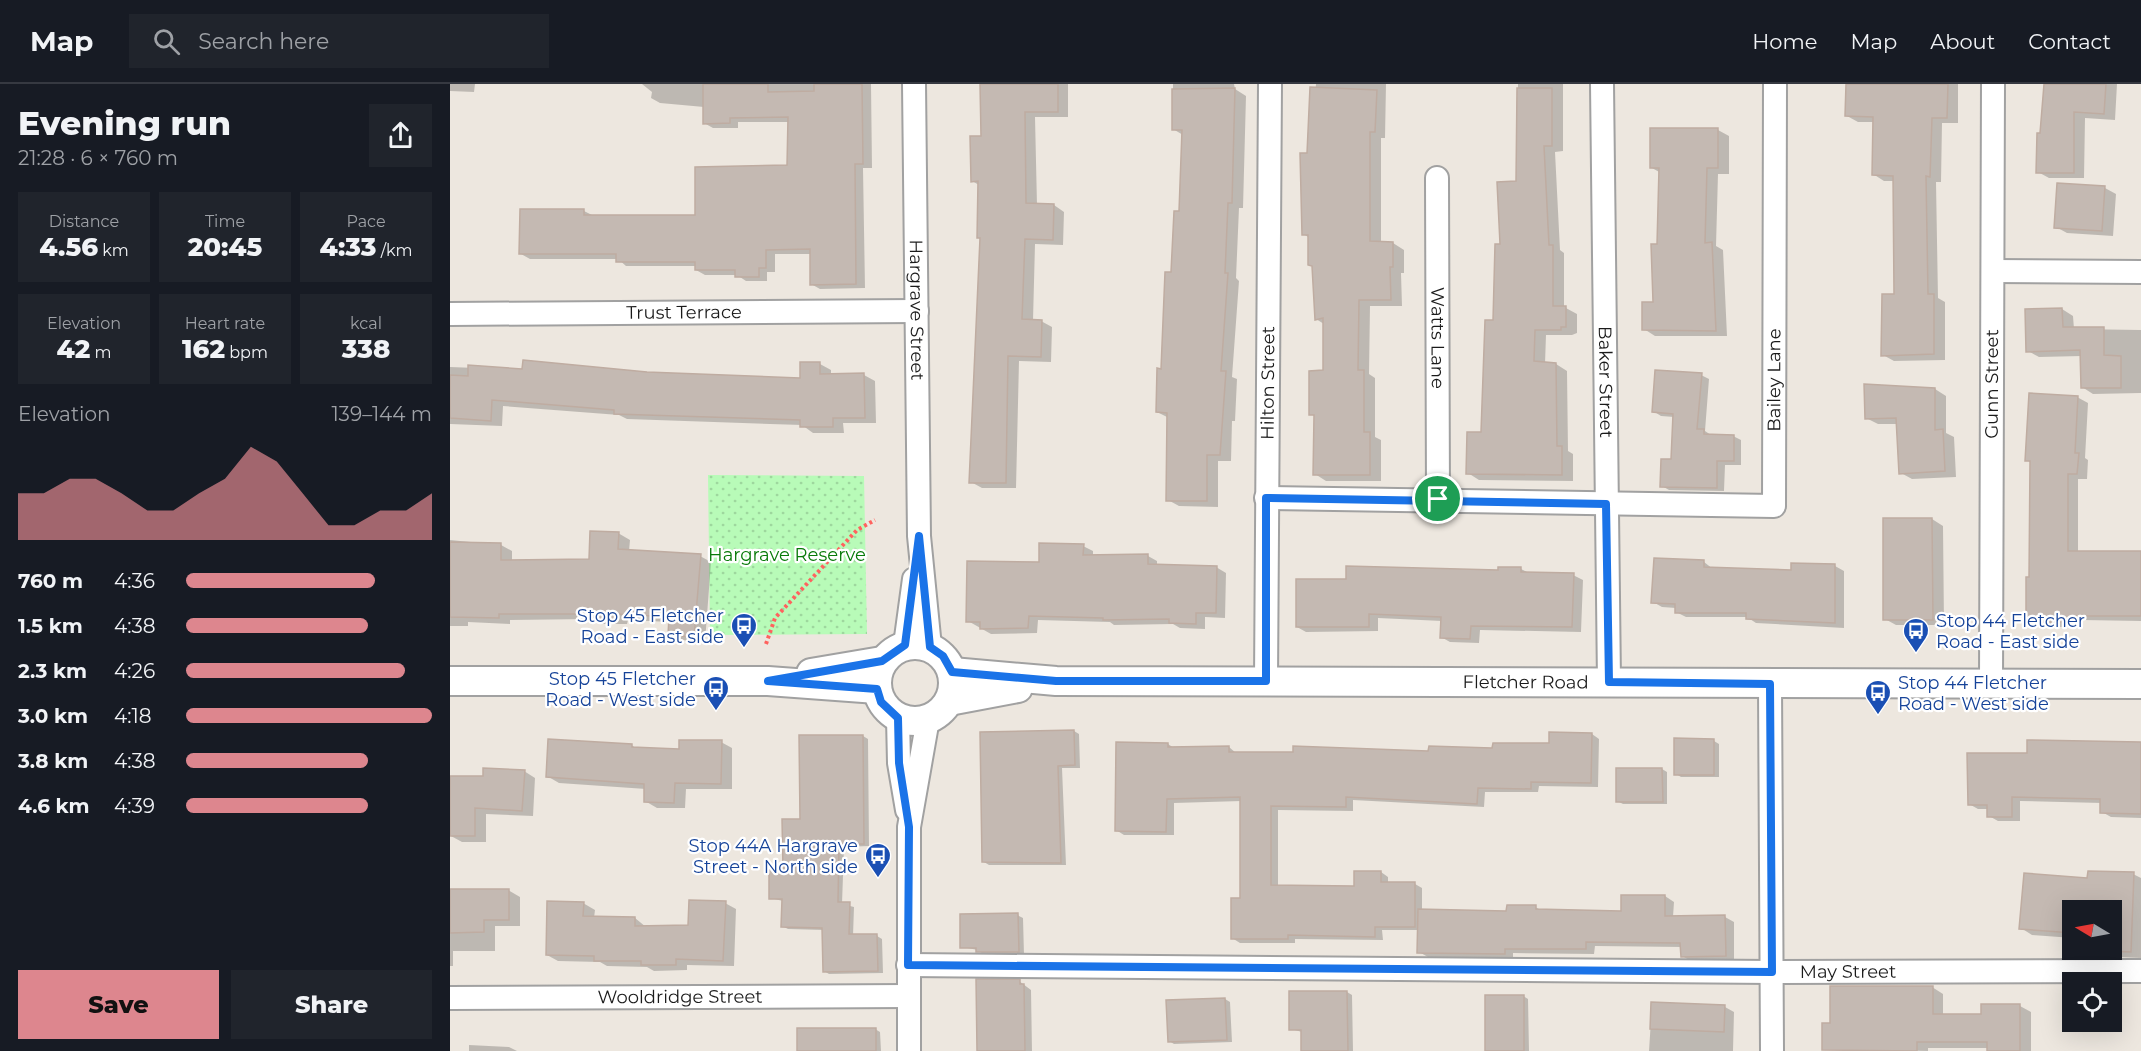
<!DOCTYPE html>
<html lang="en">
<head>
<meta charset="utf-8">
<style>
  :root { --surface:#171b24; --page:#20242c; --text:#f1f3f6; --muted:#9ea1a6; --line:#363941; --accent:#dd868e }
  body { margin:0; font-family:Montserrat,sans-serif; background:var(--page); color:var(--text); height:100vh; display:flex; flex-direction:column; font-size:22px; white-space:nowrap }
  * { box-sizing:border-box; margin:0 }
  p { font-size:20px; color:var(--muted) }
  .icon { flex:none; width:33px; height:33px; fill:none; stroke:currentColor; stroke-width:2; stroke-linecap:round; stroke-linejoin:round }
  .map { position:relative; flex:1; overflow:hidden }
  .sheet { display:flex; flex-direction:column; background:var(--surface); width:450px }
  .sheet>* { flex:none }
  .needle { width:39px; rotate:280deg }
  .controls { position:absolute; left:1612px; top:816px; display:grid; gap:12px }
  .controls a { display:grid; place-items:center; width:60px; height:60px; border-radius:0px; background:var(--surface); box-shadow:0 6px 24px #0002; font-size:30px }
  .pin { position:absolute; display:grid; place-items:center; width:51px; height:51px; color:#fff; margin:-26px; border:3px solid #fff; border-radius:50%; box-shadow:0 2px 6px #0007 }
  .round { display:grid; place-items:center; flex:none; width:63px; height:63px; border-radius:0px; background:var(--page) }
  .summary { display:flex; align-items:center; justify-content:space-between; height:102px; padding:0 18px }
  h1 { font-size:33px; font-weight:800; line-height:45px }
  .figures { display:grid; grid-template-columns:repeat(3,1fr); gap:9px; height:102px; padding:6px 18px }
  .figures div { display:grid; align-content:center; border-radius:0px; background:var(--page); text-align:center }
  .figures b { font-size:26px; font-weight:800 }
  .figures small { font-size:16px; font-weight:400 }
  .figures p { font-size:16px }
  .chart { height:168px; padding:12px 18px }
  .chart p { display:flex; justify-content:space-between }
  .chart svg { width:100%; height:108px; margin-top:6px; fill:var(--accent); opacity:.7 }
  .cta { display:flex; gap:12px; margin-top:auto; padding:12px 18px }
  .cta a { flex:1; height:69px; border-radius:0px; background:var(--accent); color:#111; font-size:24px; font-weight:800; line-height:69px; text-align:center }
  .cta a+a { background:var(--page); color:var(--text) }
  ul { padding:0 18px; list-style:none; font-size:20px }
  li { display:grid; grid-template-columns:96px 72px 1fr; align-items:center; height:45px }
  li i { height:15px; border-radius:8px; background:var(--accent) }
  header { display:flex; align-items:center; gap:36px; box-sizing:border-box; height:84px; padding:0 30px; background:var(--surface); border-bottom:2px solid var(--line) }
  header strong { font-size:28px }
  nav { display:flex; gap:33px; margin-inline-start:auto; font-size:21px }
  .search { width:420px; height:54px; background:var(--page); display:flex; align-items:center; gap:15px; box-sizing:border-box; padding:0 21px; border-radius:0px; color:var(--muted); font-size:22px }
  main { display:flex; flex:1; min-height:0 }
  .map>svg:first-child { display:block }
  .park { fill:url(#park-dots) }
  .shadow { fill:#0003 }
  .building { fill:#c4b9b2; stroke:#bfaca1; stroke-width:1.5 }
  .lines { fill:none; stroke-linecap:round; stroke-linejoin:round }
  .minor-casing { stroke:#a1a1a1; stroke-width:26 }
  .tertiary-casing { stroke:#a1a1a1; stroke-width:32 }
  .path { stroke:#ff625e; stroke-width:4; stroke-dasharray:3 3; stroke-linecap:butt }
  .minor { stroke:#fff; stroke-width:22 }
  .tertiary { stroke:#fff; stroke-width:28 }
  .route-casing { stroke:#fff; stroke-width:12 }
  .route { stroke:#1a73e8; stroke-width:8 }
  .labels { text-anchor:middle; stroke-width:4.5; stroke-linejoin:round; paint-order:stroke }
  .street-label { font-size:18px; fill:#1a1a1a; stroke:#fff }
  .park-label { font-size:18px; fill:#077a08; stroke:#fff }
  .transit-label { font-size:18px; fill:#164399; stroke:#fff; text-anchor:end }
</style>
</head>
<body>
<header>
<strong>Map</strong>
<div class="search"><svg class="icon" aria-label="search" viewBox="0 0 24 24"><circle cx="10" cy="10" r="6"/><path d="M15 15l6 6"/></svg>Search here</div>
<nav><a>Home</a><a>Map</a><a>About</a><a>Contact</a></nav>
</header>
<main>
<section class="sheet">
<div class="summary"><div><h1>Evening run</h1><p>21:28 · 6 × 760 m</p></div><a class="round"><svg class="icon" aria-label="share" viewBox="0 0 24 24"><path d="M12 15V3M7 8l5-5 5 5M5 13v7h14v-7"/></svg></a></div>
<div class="figures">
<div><p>Distance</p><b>4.56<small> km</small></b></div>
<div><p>Time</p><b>20:45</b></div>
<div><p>Pace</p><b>4:33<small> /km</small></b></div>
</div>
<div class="figures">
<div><p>Elevation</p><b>42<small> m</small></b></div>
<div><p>Heart rate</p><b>162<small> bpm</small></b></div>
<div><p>kcal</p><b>338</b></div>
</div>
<div class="chart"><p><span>Elevation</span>139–144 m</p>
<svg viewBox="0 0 160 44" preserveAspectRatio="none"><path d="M0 44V25L10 25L20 19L30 19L40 25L50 32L60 32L70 25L80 19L90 6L100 12L110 25L120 38L130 38L140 32L150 32L160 25V44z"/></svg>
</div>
<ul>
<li><b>760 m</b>4:36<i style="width:77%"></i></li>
<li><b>1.5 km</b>4:38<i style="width:74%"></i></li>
<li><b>2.3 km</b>4:26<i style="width:89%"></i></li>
<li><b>3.0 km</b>4:18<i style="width:100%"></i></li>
<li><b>3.8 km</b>4:38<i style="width:74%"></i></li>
<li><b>4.6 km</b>4:39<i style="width:74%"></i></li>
</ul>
<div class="cta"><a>Save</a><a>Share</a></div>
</section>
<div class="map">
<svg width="1691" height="967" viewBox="0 0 1691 967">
  <defs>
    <pattern id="park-dots" width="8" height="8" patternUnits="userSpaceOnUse" patternTransform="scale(1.5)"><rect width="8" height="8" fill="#b8fbb8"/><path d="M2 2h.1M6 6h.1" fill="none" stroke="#9ed79e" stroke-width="1.8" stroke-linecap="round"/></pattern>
  </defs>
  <rect width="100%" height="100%" fill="#ede7df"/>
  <path class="park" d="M258 391 414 392 417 550 260 551Z"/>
  <path class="shadow" d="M0 0H25L24 8 0 7Z
    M192 0H421L422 84H413L415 204 370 205 361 200V170H325V188H317V197H296L287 191H255L246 186V182H176L168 175H80L71 170V127H134L144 132 246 133 339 83V38H288V44H263L254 39V23L210 19 201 14 202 8Z
    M532 0H618V33H585L587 121H604L614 128 613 161 585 160 583 237H591L602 243 601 278 569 277 566 404H532L521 398 532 155 529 101 522 97 532 53Z
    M723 0H784L785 5 796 12 793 124H789L786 194 789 197 782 293 787 295 785 337H782L781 377H768V423L729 422 718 416 719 334 707 328 730 129 733 51 723 45Z
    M866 0H936L935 54H931V159H943L954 166V189H951L952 222H920L919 290 925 294V353L931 356V397H876L865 390V332L861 330 874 288V240L866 235 864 183 860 181V154L853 150Z
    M1068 0H1113V67L1105 68 1110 166 1114 169V223L1127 230V249L1122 251H1096L1095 280H1106L1117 287 1118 367 1123 370V397L1029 396 1018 389 1033 350 1051 162 1067 98Z
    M1397 0H1508V39H1492L1491 98H1486L1488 214 1495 218V276L1444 277 1433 271 1446 211 1445 97H1434L1423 90 1424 38H1408L1397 32Z
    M1595 0H1667L1665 36 1635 34 1634 94H1599L1588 88Z
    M1268 46 1279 52V90H1268L1266 162 1273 166 1277 252H1205L1194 245 1204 220 1208 161 1211 89 1202 84Z
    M1655 104 1666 110 1663 152 1617 149 1606 143Z
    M1612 225 1623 232 1624 245 1691 246V309L1643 310 1632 303V272L1589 273 1578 267Z
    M370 280 381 286V291H414L425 297 426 339H393L394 349H363L352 341 177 335 169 331 53 322 52 342 0 340V283L351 296Z
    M1251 291 1259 295 1255 347 1261 351 1283 352 1291 356V381H1275L1274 407 1219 406 1212 402 1223 377 1224 333 1211 332 1203 327Z
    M1485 305 1496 312V349L1504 353 1506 393 1462 395 1451 389 1448 340H1428L1416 334Z
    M1627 313 1638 319 1635 374 1638 376 1637 395H1628V468L1691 469V537L1632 536V543H1588L1578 537 1581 494V379L1577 376Z
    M1482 435 1493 442 1494 541H1446L1435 535Z
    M168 449 180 456 179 467 250 472 261 478 255 558 231 556 219 550 220 538 178 536 177 540H150L142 535 60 536V540L18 538V542H0V456L51 461 62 467V478L141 477Z
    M633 462 643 467V472H698L707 477V482L766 483 776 489 775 534 755 533V545L730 544 723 540 664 541 660 538 588 536 587 549 541 550 518 537 590 479Z
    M1254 478 1263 485 1342 488V481L1385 482 1394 487V544L1306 539 1297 533H1236L1226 528V524L1212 523 1203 518Z
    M1071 485 1079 489 1123 491 1133 496 1131 548 1030 546 1029 559 1000 558 991 553 992 537 928 534V547L856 548 847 543 897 497Z
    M624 647 629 650 630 684H612L616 781H539L534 778Z
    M1142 650 1149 655 1148 703 1089 702 1088 708H1035L1034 723 903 716V727L828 726V802L905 804 931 788 938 793V800H965L972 804V826L1058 829 1085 823 1093 827 1173 828 1215 812 1224 818 1223 833H1275L1284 838V876L1241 877 1232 872V863L1145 862 1144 870 1063 869V875L978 873 969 868V846H932L933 856 845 855V859H790L782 854 791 815 792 717 724 719V751H674L666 746 718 660 724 664 779 663 786 669H980L1100 660Z
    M351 652H413L418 655 419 762 394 763 392 820 404 823 403 852H427L432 855 433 889 379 890 374 887V846L338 845 332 842 333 817 320 814 335 787 351 736Z
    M1264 657 1269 660V693H1231L1226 690Z
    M271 658 282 664V705H236L235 724H207L195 717 196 705 109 699 97 692 181 661 188 665 231 666Z
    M1691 662V734L1661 733 1652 728V719L1570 717V737H1548L1539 732V725H1528L1519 720 1578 671Z
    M1212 685 1217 688V720H1173L1167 717Z
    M74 687 85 694 83 732 36 730V758H12L1 752 0 693 34 694Z
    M1683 790 1691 794V874L1648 872 1636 866H1662V826H1623V854L1582 851 1571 844 1639 795Z
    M0 805 58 806 70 813V842H45V867H3V882H0Z
    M133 819 145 826 144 834H185L196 843H240L275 819 286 825 284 882 237 881V886L204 887 197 883 157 882 150 878 108 877 97 871Z
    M567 831 573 834 574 871 533 870 528 866 512 863Z
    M569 897 581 906 582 967H529Z
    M1482 903 1493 910V932H1532L1570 922 1581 928V967H1538V964H1478V967L1373 965 1382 941Z
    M897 908 902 911 903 967H852V948L841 945Z
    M1073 912 1078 915 1079 967H1037Z
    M775 915 780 918 782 958 724 960 719 957Z
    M1202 920 1275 923 1284 928 1283 967H1199Z
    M425 945 430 948 431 967H349Z
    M19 961 59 963 67 967H19Z"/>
  <path class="building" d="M253 0H318V8L364 7V0H412L413 80H405L406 200 360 201V165L316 166V184H309V193H285V186H245V178H166V170H69L70 125H134V131H245V83L337 81 338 33 280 34V39L253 40Z
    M530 0H608V28H575L576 119 604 120 603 156 575 155 572 235 592 236 591 273 558 272 556 399H519L530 154H527L528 97 521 98 520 52H531Z
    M1396 0H1498L1497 34H1482L1480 93 1476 92 1478 210H1484V270L1431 272 1432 210H1444L1443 92 1422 91 1423 33 1395 32Z
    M1594 0H1656L1654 30 1624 28V89H1586L1587 49H1590Z
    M860 3 927 6 925 48H920V157L943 158V183H940L941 216H909L908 286H914V348H920V391H863L864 331H859V287L873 286V234L865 236 862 182 858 181V151H852L850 69H857Z
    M785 4 782 119H778L775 189H778L771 287H776L770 371H757V417H716L717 329 706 328 707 284 711 285 715 188H721L724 127H729L732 46H722V5Z
    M1067 4H1102V62H1094L1099 161H1103V222H1116V243H1111V246H1085L1084 277 1106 279 1107 362H1112V391L1016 390 1017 348H1031L1035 236H1043L1045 160H1050L1047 98 1066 97Z
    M1200 44H1268V84H1257L1255 159 1262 158 1266 247 1192 246V218H1203L1201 160H1207L1209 84H1200Z
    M1607 99 1655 102 1652 147 1604 144Z
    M1612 224 1613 243H1654V271L1671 272V304H1631L1630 266 1576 268 1575 225Z
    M73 276 197 288 350 294V278H370V290L414 289 415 334H383V343H350V336L164 330V326L42 316 41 337 0 334V291L18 292V281L72 285Z
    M1205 286 1252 289 1247 345H1254V350L1284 351V377H1267V404L1210 403 1211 375H1221L1223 330 1202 328Z
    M1414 300 1485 304V346L1493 345 1495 387 1449 390 1446 334 1415 335Z
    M1579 309 1628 312 1625 369H1629L1627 390H1618V467H1691V532H1623V538H1576V493H1579L1580 377H1575Z
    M1433 434H1482L1483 536H1433Z
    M140 447 169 448 168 465 251 470 244 553 218 551 219 533 167 530 166 535 137 534 138 530H49V534L0 533V458L51 459V476L139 475Z
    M589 459 634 460 633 471 698 470V480L767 482 766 529H746V540L719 539V535L653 536V534L579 532 578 544 530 545V538H516L517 477 589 478Z
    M1204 474 1254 476V483L1341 486V479L1385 480V539L1296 535V529H1225V520L1201 519Z
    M896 482 1048 486V483H1071V488L1124 489 1122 543 1021 542 1020 555 990 554 991 533 919 530V543H846V495H896Z
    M624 646 625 681 608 682 611 779 532 778 530 648Z
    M1099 648 1142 649 1141 699 1081 698V705L1028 704 1027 720 896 713V723L821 722V801L904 802V787H931V798H965V843H925V853L838 851V855H781V814H790V713L717 715 716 748 665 747 666 658 718 659V663L779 662V668H843V662L978 667 979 662 1042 664 1043 659H1099Z
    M349 651H413L414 760H389L388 818H400L399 850H427L428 887 373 888 372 844 331 843 332 815H319V785L333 786 332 735H350Z
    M1224 654 1264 655V691H1224Z
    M98 655 182 660V663L229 665V656H272L271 700 225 699 224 719 194 718V700L96 693Z
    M1577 656 1691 658V730L1650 729V715L1562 713V733H1537V721H1518L1517 669H1577Z
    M33 684 75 686 72 727 25 724V752H0V692H33Z
    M1166 684H1212L1213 718H1166Z
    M1638 787 1684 788 1681 868 1635 866H1662V826H1623V849L1569 845 1574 789 1637 794Z
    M0 805H59V836H34V848L0 849Z
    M1171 811H1215V832L1275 831 1276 872 1231 873 1230 859 1136 858V865H1055V870L967 869 968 825 1056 827 1057 821H1086V825L1171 827Z
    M239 816 276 817 273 877 226 875V881H191V877H144V872L96 871 97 817 134 818 133 832 185 833V842L238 841Z
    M568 829 569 868H526V864H510V830Z
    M526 895H570V900H574L575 967H527Z
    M1380 902H1483V930H1531V920H1570V967H1537V958H1467V967L1372 966V939H1380Z
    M839 907H897L898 967H851V946H839Z
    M1035 911H1074V967H1035Z
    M775 914 777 956 718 958 716 916Z
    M1201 918 1275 921 1274 948 1200 945Z
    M347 944H426V967H347Z"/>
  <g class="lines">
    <defs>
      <g id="minor">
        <path id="s1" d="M464 0 469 452 480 563"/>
        <path id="s2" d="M1152 0 1159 598"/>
        <path id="s3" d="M987 94 988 415"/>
        <path d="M1543 187 1691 188"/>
        <path id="s4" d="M0 230 467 227"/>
        <path id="s5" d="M816 414 1324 422 1325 0"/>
        <path d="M455 561 464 495"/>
        <path id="s6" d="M816 597 820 0"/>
        <path d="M1320 600 1322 967"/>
        <path id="s7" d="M1541 600 1543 0"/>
        <path d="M448 634 449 679 457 726"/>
        <path id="s8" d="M458 881 1322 888 1691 887"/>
        <path id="s9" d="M0 914 458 912"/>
        <path d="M459 967V743L478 635"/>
      </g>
      <g id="tertiary">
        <circle cx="465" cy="599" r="38"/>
        <path id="s10" d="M502 588 606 597 1691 600"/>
        <path d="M361 589 432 577"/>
        <path d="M0 597H318L427 605"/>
        <path d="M499 617 568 604"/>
      </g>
    </defs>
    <use href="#minor" class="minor-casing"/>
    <use href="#tertiary" class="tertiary-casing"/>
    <path class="path" d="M316 560 325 534 407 446 425 436"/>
    <use href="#minor" class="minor"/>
    <use href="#tertiary" class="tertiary"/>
  </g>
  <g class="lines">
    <defs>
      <path id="route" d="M816 414 1156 420 1159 598 1320 600 1322 888 458 881 459 743 449 679 448 634 431 618 427 605 318 597 432 577 455 561 469 452 480 563 493 572 502 588 606 597H816Z"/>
    </defs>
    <use href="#route" class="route-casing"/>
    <use href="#route" class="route"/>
  </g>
  <defs>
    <symbol id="bus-pin" viewBox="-11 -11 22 30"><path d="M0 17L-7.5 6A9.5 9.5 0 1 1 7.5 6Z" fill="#1a4fb4" stroke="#fff"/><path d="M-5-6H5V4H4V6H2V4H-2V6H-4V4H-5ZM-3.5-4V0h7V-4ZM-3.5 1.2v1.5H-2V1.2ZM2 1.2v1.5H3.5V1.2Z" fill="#fff"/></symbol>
  </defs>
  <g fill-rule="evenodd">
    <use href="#bus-pin" x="279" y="527" width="30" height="40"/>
    <use href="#bus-pin" x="1451" y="532" width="30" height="40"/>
    <use href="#bus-pin" x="251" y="590" width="30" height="40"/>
    <use href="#bus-pin" x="1413" y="594" width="30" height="40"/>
    <use href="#bus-pin" x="413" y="757" width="30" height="40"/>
  </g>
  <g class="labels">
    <g class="street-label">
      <text dy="6" stroke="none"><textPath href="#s1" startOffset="226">Hargrave Street</textPath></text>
      <text dy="6" stroke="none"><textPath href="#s4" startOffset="234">Trust Terrace</textPath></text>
      <text dy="6" stroke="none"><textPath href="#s3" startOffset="160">Watts Lane</textPath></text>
      <text dy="6" stroke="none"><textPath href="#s5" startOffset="634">Bailey Lane</textPath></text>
      <text dy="6" stroke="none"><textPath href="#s6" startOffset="298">Hilton Street</textPath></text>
      <text dy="6" stroke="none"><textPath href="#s2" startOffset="298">Baker Street</textPath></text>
      <text dy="6" stroke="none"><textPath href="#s7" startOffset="300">Gunn Street</textPath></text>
      <text dy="6" stroke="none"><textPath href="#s10" startOffset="574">Fletcher Road</textPath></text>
      <text dy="6" stroke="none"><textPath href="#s8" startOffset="940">May Street</textPath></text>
      <text dy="6" stroke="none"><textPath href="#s9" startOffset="230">Wooldridge Street</textPath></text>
    </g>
    <g class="park-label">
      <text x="337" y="477">Hargrave Reserve</text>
    </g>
    <g class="transit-label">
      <text x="274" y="538">Stop 45 Fletcher<tspan x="274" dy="21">Road - East side</tspan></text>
      <text x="1486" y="543" text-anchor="start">Stop 44 Fletcher<tspan x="1486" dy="21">Road - East side</tspan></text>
      <text x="246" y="601">Stop 45 Fletcher<tspan x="246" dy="21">Road - West side</tspan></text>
      <text x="1448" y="605" text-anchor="start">Stop 44 Fletcher<tspan x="1448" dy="21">Road - West side</tspan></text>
      <text x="408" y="768">Stop 44A Hargrave<tspan x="408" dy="21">Street - North side</tspan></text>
    </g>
  </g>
</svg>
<div class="controls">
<a><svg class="needle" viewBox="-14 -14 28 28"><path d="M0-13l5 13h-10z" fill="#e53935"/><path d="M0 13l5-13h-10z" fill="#9ea1a6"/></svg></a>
<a><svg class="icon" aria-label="locate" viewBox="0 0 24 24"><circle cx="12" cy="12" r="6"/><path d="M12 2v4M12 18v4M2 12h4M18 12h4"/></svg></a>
</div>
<div class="pin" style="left:988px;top:415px;background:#1e9e55"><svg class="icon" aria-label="arrive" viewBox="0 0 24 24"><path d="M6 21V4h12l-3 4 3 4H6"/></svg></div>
</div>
</main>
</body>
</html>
